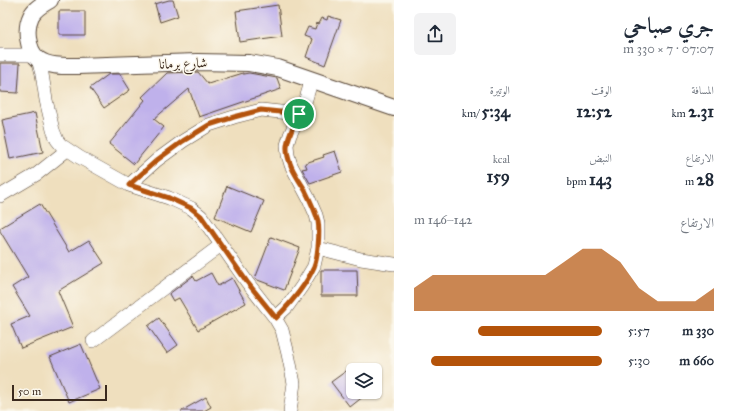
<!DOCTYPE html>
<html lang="ar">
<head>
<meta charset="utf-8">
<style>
  :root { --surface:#fff; --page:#f2f2f3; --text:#1f2937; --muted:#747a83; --accent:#b45309 }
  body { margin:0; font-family:"IM FELL Great Primer",Amiri,serif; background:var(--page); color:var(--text); direction:rtl; height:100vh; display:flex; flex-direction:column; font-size:15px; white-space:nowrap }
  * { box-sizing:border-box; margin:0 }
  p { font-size:13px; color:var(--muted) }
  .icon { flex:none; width:22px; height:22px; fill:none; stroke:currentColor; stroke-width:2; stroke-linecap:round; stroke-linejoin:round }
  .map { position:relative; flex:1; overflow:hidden; direction:ltr }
  .panel { display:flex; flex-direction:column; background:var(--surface); width:340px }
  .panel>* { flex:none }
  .tools { position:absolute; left:346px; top:363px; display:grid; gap:8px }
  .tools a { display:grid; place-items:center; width:36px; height:36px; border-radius:6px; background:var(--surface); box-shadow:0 1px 3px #0004; font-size:20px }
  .scale { position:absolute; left:12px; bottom:10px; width:95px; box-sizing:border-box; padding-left:4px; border:2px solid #3b2a1e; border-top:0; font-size:11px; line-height:14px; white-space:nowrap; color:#3b2a1e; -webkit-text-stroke:3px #fbf7ec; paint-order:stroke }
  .pin { position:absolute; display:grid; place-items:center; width:34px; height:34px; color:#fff; margin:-17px; border:2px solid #fff; border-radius:50%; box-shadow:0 1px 4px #0007 }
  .round { display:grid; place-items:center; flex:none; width:42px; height:42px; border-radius:6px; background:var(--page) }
  .headline { display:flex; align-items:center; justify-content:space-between; height:68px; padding:0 20px }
  h1 { font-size:22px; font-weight:800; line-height:30px }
  .metrics { display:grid; grid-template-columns:repeat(3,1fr); gap:6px; height:68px; padding:4px 20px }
  .metrics div { display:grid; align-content:center }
  .metrics b { font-size:17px; font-weight:800 }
  .metrics small { font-size:11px; font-weight:400 }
  .metrics p { font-size:11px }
  .chart { height:112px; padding:8px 20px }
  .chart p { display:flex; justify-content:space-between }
  .chart svg { width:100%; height:72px; margin-top:4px; fill:var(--accent); opacity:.7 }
  ul { padding:0 20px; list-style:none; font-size:13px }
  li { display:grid; grid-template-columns:64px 48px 1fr; align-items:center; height:30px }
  li i { height:10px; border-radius:5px; background:var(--accent) }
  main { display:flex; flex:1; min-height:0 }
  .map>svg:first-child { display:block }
  .building { fill:#bfb1eb }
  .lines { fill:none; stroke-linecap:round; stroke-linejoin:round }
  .minor-casing { stroke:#564536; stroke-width:14 }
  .tertiary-casing { stroke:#564536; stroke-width:18 }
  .minor { stroke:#fff; stroke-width:13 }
  .tertiary { stroke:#fff; stroke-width:16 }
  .route-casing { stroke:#fff; stroke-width:8 }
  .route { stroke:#b45309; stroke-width:5 }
  .labels { text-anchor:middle; stroke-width:3; stroke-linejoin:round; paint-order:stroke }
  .street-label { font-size:14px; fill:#3b2a1e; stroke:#fbf7ec }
</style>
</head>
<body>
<main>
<section class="panel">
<div class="headline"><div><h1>جري صباحي</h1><p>07:07 · 7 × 330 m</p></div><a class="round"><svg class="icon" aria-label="share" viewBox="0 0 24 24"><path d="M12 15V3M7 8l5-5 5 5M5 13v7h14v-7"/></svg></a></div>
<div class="metrics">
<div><p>المسافة</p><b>2.31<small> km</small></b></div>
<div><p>الوقت</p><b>12:52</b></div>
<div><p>الوتيرة</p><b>5:34<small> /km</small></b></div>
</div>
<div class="metrics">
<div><p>الارتفاع</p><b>28<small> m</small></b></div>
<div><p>النبض</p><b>143<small> bpm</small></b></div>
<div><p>kcal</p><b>159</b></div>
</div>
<div class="chart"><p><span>الارتفاع</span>142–146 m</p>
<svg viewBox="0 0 160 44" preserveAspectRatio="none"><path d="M0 44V30L10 22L20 22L30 22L40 22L50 22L60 22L70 22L80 14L90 6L100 6L110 14L120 30L130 38L140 38L150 38L160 30V44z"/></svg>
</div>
<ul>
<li><b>330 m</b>5:57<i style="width:66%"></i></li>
<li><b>660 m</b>5:30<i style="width:91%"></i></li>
</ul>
</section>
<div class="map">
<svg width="394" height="411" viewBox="0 0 394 411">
  <rect width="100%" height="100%" fill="#fbf7ec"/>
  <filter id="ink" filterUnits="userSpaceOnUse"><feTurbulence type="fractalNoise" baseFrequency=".025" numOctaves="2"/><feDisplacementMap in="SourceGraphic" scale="8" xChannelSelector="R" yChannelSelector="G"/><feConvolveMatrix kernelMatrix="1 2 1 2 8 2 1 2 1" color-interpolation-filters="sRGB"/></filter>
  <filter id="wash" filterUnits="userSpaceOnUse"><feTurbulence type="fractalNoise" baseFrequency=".012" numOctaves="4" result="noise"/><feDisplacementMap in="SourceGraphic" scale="16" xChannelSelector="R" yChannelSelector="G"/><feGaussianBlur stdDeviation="0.9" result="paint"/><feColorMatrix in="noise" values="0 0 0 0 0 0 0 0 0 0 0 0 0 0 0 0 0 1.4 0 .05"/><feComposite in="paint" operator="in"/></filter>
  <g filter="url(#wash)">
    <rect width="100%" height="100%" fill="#efdfbe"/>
    <g id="blocks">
      <path class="building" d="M169 0H173L178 16 160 22 155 4Z
        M278 5 282 36 240 42 236 11Z
        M59 11H85V35H59Z
        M328 16 341 20 325 65 306 57 312 39 304 36 308 27 315 29 317 23 319 24 322 18 327 20Z
        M0 63H20L18 93 0 92Z
        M198 72 208 84 243 73V74L249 73 277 78 281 89 199 117 189 89 154 119 164 127 134 164 109 144 145 100 142 97 167 73Z
        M109 74H120L130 90 104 108 90 88Z
        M35 113 43 152 10 159 2 120Z
        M335 151 342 172 310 183 302 169 307 168 305 163 324 157 323 155Z
        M227 186 264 201 251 232 215 217Z
        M40 204 69 252 89 240 104 263 58 291 73 327 21 348 11 324 30 316 12 287 28 277 0 231V228Z
        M271 237 300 248 284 290 255 279Z
        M321 270H357L358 296H321Z
        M211 273 218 286 232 278 246 303 198 330 179 298 173 301 169 294 193 276 196 281Z
        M159 318 178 345 167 353 148 326Z
        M81 344 100 389 69 402 50 357Z
        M353 366V392H369L350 407 331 382Z
        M206 397 211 407 204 411H181Z"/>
    </g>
  </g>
  <g filter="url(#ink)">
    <use href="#blocks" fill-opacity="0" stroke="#564536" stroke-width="1"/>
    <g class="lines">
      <defs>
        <path id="minor" d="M0 55H34
          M38 59 42 74 46 100 53 130 57 140 61 145 79 157 129 185 169 198 191 208 201 216 247 282 275 318 282 330 288 354 294 383 290 411
          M129 185 157 160 183 141 209 125 234 117 261 110 299 114
          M0 196 37 174 67 150
          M318 248 361 259 394 264
          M275 318 287 307 302 286 314 266 318 248V223L316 215 309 199 291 165 288 155 287 145 290 135 305 102 312 79
          M93 341 221 245"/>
        <path id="tertiary" d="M50 0C43 4 35 8 31 16 25 28 27 50 38 59 49 67 65 66 77 66L197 62 249 63 278 68 394 108"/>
      </defs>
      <use href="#minor" class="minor-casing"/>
      <use href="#tertiary" class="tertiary-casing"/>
      <use href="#minor" class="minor"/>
      <use href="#tertiary" class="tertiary"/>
    </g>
  </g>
  <g class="lines" filter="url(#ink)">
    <defs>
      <path id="route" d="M261 110 299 114C295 124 288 135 287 146 286 162 297 177 305 190 310 200 315 210 318 221 320 231 318 257 314 267 306 285 290 304 276 318L247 282 201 216 191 208 169 198 129 185 157 160 183 141 209 125 234 117Z"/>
    </defs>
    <use href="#route" class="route-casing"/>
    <use href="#route" class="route"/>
  </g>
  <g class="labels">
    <g class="street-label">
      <text transform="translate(183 63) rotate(-2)" y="5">شارع برمانا</text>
    </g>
  </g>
</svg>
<div class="tools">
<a><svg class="icon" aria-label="layers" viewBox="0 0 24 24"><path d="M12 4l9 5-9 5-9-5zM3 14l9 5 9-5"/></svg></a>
</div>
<div class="scale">50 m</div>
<div class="pin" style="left:299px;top:114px;background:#1e9e55"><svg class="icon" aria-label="arrive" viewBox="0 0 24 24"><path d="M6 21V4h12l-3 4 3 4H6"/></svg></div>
</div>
</main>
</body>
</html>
